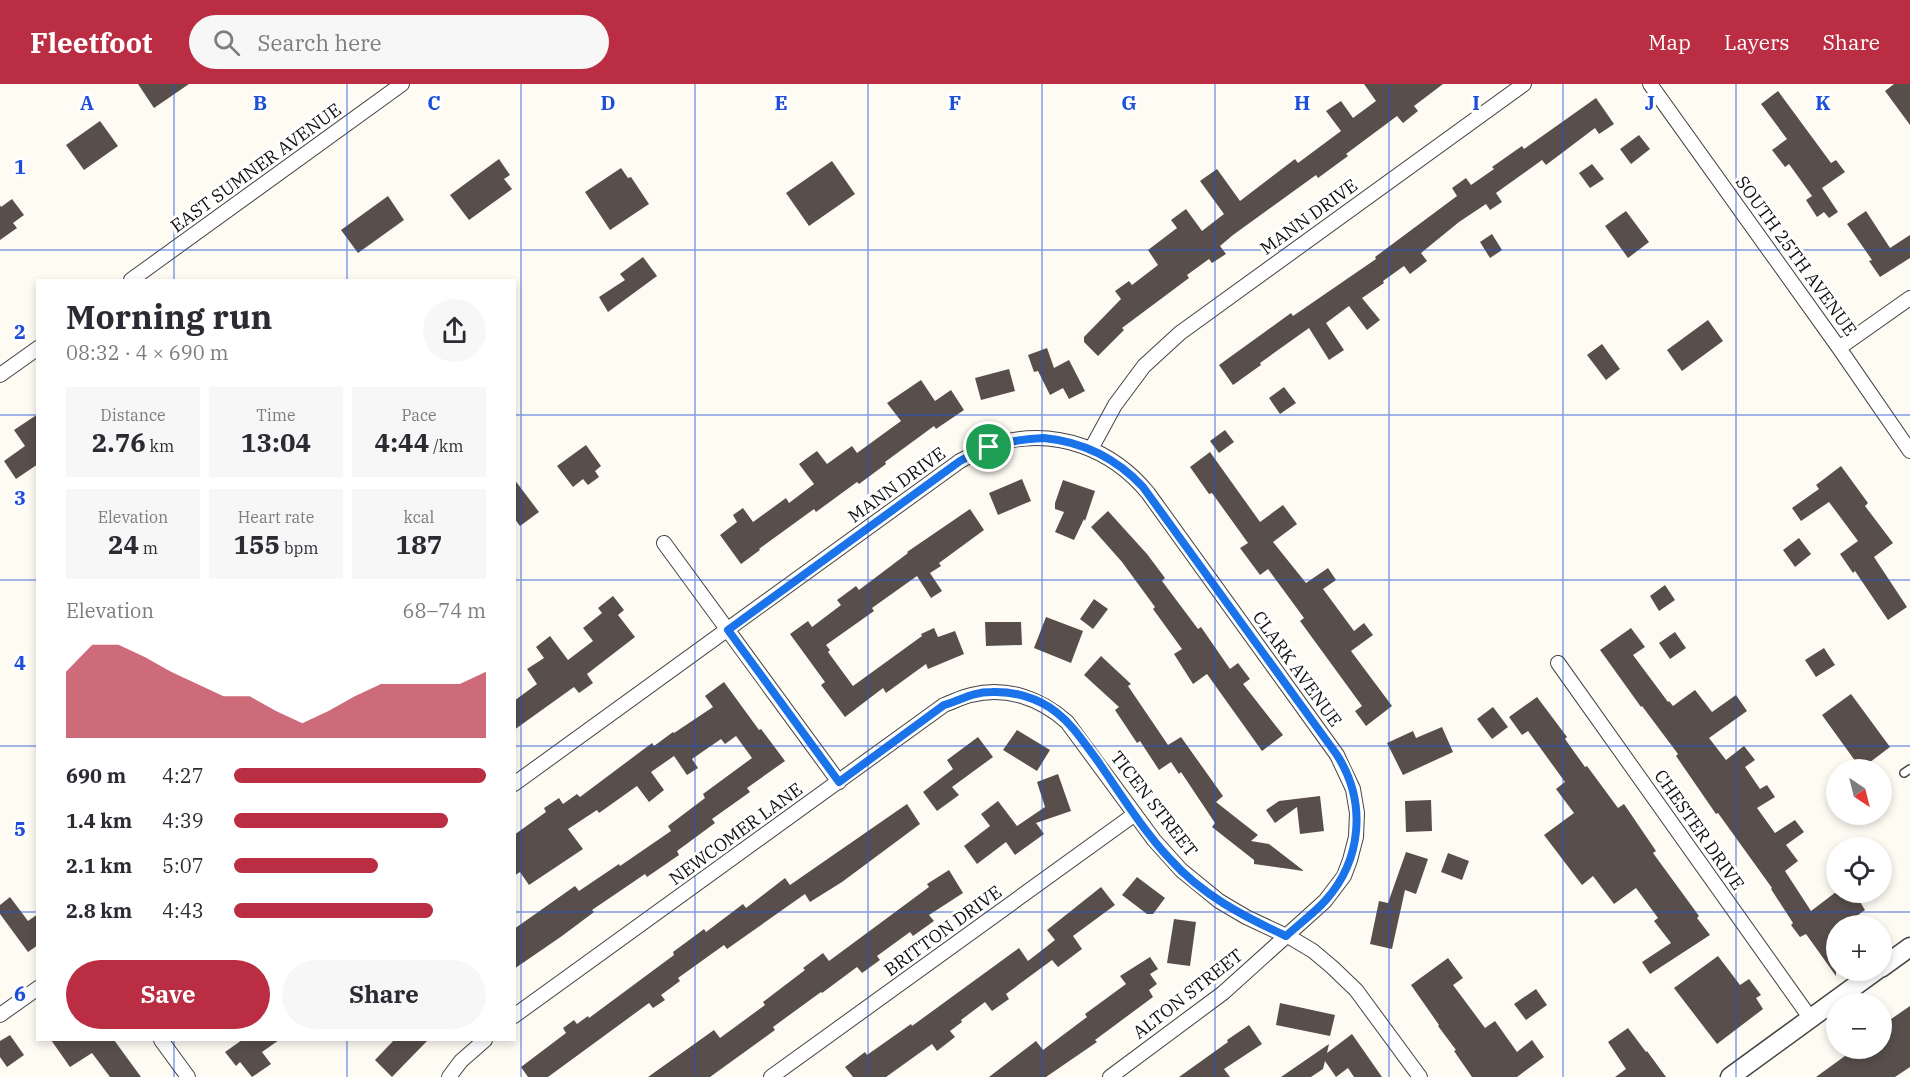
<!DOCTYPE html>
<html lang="en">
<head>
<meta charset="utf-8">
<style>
  :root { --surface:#fff; --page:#f7f7f7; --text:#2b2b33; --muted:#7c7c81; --accent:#ba2d43 }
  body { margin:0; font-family:"IBM Plex Serif",serif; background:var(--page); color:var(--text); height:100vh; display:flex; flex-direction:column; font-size:22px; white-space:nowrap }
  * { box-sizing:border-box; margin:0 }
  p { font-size:20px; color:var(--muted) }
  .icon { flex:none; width:33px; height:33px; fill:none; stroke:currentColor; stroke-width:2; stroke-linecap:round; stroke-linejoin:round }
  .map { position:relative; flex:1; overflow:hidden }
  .panel { position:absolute; left:36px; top:195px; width:480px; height:762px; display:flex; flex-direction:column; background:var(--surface); border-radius:0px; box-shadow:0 3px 9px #0003 }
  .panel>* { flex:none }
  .needle { width:39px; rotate:145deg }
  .controls { position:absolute; left:1826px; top:675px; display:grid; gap:12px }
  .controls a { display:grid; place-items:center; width:66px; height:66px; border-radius:50%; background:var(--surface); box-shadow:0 3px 9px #0003; font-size:30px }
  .pin { position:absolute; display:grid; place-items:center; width:51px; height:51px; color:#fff; margin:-26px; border:3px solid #fff; border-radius:50%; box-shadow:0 2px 6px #0007 }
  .round { display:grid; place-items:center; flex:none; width:63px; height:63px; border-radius:32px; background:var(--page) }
  .overview { display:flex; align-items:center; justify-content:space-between; height:102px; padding:0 30px }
  h1 { font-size:33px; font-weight:800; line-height:45px }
  .stats { display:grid; grid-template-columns:repeat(3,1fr); gap:9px; height:102px; padding:6px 30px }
  .stats div { display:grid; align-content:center; border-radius:0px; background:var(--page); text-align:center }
  .stats b { font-size:26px; font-weight:800 }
  .stats small { font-size:16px; font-weight:400 }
  .stats p { font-size:16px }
  .chart { height:168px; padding:12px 30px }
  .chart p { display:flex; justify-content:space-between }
  .chart svg { width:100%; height:108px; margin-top:6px; fill:var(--accent); opacity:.7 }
  .action { display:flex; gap:12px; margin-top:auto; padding:12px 30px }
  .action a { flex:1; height:69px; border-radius:36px; background:var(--accent); color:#fff; font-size:24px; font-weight:800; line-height:69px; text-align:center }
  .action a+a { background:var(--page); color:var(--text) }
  ul { padding:0 30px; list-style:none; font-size:20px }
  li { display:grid; grid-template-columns:96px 72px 1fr; align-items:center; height:45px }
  li i { height:15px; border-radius:8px; background:var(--accent) }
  header { display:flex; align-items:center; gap:36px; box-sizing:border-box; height:84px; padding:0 30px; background:var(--accent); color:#fff }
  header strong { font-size:28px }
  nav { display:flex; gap:33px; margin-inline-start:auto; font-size:21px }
  .search { width:420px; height:54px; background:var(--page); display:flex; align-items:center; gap:15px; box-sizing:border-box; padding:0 21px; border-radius:33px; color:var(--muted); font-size:22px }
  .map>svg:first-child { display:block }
  .building { fill:#584f4c }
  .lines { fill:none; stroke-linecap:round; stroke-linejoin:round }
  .service-casing { stroke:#434343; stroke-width:10 }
  .minor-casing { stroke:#434343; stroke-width:16 }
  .tertiary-casing { stroke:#434343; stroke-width:21 }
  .service { stroke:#fff; stroke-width:7 }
  .minor { stroke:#fff; stroke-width:14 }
  .tertiary { stroke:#fff; stroke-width:18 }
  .route-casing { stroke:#fff; stroke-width:12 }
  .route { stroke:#1a73e8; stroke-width:8 }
  .grid { fill:none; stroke:#1d4ed8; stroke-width:1.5; stroke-opacity:0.55 }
  .labels { text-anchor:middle; stroke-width:6; stroke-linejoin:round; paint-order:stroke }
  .street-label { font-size:18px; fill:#101010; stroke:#fff }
  .grid-label { font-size:20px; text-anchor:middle; font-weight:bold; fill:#1d4ed8; stroke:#fff; stroke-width:6; stroke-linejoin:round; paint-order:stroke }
</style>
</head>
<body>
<header>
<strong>Fleetfoot</strong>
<div class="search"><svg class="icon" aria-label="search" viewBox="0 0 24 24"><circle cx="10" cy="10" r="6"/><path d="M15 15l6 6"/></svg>Search here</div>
<nav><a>Map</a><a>Layers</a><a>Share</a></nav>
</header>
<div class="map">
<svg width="1910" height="993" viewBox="0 0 1910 993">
  <rect width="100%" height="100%" fill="#fefbf3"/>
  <path class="building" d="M138 0H189L154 24Z
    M1364 0H1443L1414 22 1418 27 1403 39 1397 32 1346 70 1348 72 1318 94 1316 91 1233 151 1220 162 1226 170 1212 179 1209 175 1187 191 1189 194 1122 244 1124 246 1098 272 1084 258V253L1121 215 1115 207 1129 197 1132 201 1158 181 1148 166 1177 144 1171 136 1186 125 1202 147 1224 130 1200 97 1217 85 1240 117 1295 75 1298 79 1341 47 1326 27 1341 17 1353 34 1376 17Z
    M1894 0H1910V41L1885 7Z
    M1778 7 1831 79 1836 76 1845 88 1822 104 1838 128 1829 134 1824 128 1817 133 1806 116 1812 112 1789 80 1785 83 1772 66 1787 55 1761 20Z
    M1596 14 1614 40 1599 50 1595 44 1546 81 1542 76 1496 109 1502 118 1490 126 1486 120 1459 138 1421 169 1427 177 1410 190 1404 182 1383 197 1384 199 1362 214 1380 236 1367 246 1349 222 1326 239 1344 266 1329 276 1309 244 1260 279 1261 281 1233 301 1219 281 1291 229 1293 232 1376 175 1375 173 1457 112 1452 104 1466 94 1471 101 1494 85 1492 83 1522 62 1524 65Z
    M100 37 118 62 84 86 66 61Z
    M1639 51 1650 65 1631 80 1620 65Z
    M499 75 510 91 504 95 512 105 469 136 450 111Z
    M832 77 855 110 809 142 786 109Z
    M1592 80 1604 95 1590 104 1579 89Z
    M621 84 628 94 631 93 649 120 610 146 585 108Z
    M388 112 404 136 358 169 341 146Z
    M12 115 24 131 13 139 17 144 0 156V121L1 123Z
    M1626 127 1649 158 1628 174 1605 142Z
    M1866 127 1890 164 1910 151V174L1880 193 1869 177 1872 176 1847 140Z
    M1492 150 1502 166 1490 174 1480 158Z
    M643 173 657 192 608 228 599 213 625 196 620 190Z
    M1708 236 1723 257 1682 287 1667 266Z
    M1602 260 1620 285 1606 296 1587 271Z
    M1047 264 1054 284 1069 276 1085 307 1069 315 1063 304 1050 311 1038 287 1034 288 1028 271Z
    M1009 285 1015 307 981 316 975 294Z
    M921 296 935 317 951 306 964 326 936 345 934 342 885 378 886 380 859 400 857 398 816 428 814 425 759 465 760 466 741 480 720 451 737 438 733 431 743 424 753 438 786 414 789 419 814 400 799 380 817 367 827 380 852 362 857 369 901 337 887 319Z
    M1284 303 1296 319 1280 330 1269 314Z
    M38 330V380L16 395 4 377 25 362 14 346Z
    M1225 346 1234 358 1219 369 1210 357Z
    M586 361 601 382 595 387 599 393 588 401 583 395 573 403 557 382Z
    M1210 368 1260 438 1283 421 1297 440 1273 458 1306 499 1328 484 1336 496 1323 505 1354 547 1364 539 1373 551 1351 567 1392 622 1366 642 1355 627 1362 622 1300 537 1304 534 1268 485 1260 491 1240 464 1248 459 1212 409 1209 410 1190 383Z
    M1841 382 1868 419 1865 422 1893 459 1874 473 1907 523 1888 536 1855 487 1853 489 1840 470 1858 457 1829 418 1801 437 1792 424 1819 405 1816 401Z
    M514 395 539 428 520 442 514 434Z
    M1022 395 1031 417 998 431 989 409Z
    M1063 396 1095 407 1085 437 1084 435 1074 456 1055 448 1064 428 1055 425V419Z
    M970 425 984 446 939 479 941 482 930 489 942 507 931 514 917 492 872 524 874 527 826 561 830 566 828 568 853 602 922 552 921 550 934 544 938 553 955 547 964 570 928 585 926 580 886 609 883 604 845 633 821 601 825 598 790 550 808 537 812 543 841 521 837 516 856 502 859 506 908 469 907 468Z
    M1108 427 1147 470 1165 494 1162 497 1198 545 1201 543 1230 585 1238 579 1250 595 1243 600 1283 651 1262 667 1207 590 1193 600 1174 570 1182 565 1153 525 1155 523 1122 478 1091 443Z
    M1799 454 1811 470 1795 483 1783 466Z
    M1665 501 1675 516 1659 527 1650 512Z
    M613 512 624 526 618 531 635 553 587 590 593 599 579 609 574 603 514 646V617L537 600 527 585 544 574 536 563 550 552 568 576 593 557 583 544 602 529 598 524Z
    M1094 515 1108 525 1093 545 1080 535Z
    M1046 533 1083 547 1071 579 1034 564Z
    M985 538H1021L1022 561 986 562Z
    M1631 544 1645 563 1633 571 1668 618 1669 617 1673 622 1695 606 1712 628 1736 611 1747 627 1709 654 1726 676 1744 662 1755 676 1745 683 1760 705 1767 701 1775 713 1757 724 1775 749 1795 736 1804 748 1786 761 1798 777 1785 787 1811 827 1836 808H1854L1865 826 1843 842H1836V892L1806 850 1800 853 1791 841 1793 839 1771 805 1772 804 1718 729 1716 730 1676 672 1678 670 1642 622 1641 623 1600 566Z
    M1675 548 1686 564 1670 575 1659 559Z
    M1824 564 1835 581 1816 593 1805 576Z
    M1101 572 1131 600 1128 602 1168 661 1181 653 1223 712 1216 718 1258 751 1251 757 1269 760 1304 787 1254 780V776L1212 743 1215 739 1181 688 1179 690 1171 678 1159 686 1140 657 1137 659 1115 626 1119 623 1084 591Z
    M724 598 759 646 761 645 785 677 747 704 750 708 712 735 715 739 677 767 679 771 647 793 645 790 592 826 594 828 562 852 514 885V845L575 802 579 807 619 780 620 782 671 747 668 742 705 714 703 710 752 674 736 652 725 660 721 655 692 675 698 684 687 691 674 672 651 688 664 706 649 718 637 702 599 729 597 726 568 745 583 765 529 801 520 788 514 792V751L546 728 544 724 559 714 563 720 577 710 580 713 652 659 654 662 673 648 674 649 713 623 705 612Z
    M1851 610 1890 663 1861 685 1822 631Z
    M1537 613 1567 653 1565 655 1585 683 1587 682 1618 724 1624 720 1656 767 1653 769 1699 832 1697 834 1710 851 1650 890 1642 878 1671 859 1654 837 1658 834 1636 804 1614 820 1593 792 1582 801 1544 751 1574 729 1556 705 1565 698 1528 647 1522 651 1509 633Z
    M1493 623 1508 643 1492 655 1477 635Z
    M1442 643 1453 668 1403 691 1387 659 1413 647 1416 654Z
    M1017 646 1050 666 1037 687 1003 666Z
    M978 653 993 673 952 703 959 711 937 727 923 708 953 685 947 676Z
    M1058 690 1071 727 1036 739 1044 750 1015 771 1006 758 977 780 964 762 990 742 981 730 998 717 1017 742 1045 723 1037 698Z
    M1320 712 1324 747 1300 750 1297 723 1275 739 1266 726 1279 717Z
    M1431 716 1432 747 1406 748 1405 717Z
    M907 720 920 740 842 798 810 818 805 810 727 865 724 861 678 894 680 897 661 911 665 916 653 924 649 919 548 993H528L521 983 566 949 563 944 574 936 577 940 588 932 589 934 674 871 673 868 704 845 706 848 743 820 746 824 785 794 790 801Z
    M1406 768 1428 775 1416 810 1405 806 1392 865 1370 860 1379 817 1388 819Z
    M1448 769 1469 777 1462 796 1441 788Z
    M949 786 963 809 929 831 934 837 913 852 910 848 877 872 880 876 862 889 857 883 822 909 821 908 773 943 775 946 710 993H648L714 946 720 954 765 921 763 918 805 886 803 884 823 869 829 877 929 803 927 800Z
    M1137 793 1165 814 1153 830H1147L1122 811Z
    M1101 803 1115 821 1073 852 1082 865 1058 883 1052 876 1006 910 1009 915 992 927 985 918 961 936 962 938 950 947 955 953 937 967 932 960 886 993H853L845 983 865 968 867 971 911 940 912 942 1019 864 1028 877 1055 856 1047 846Z
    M10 813 28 837 38 830V861L28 868 0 830V821Z
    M1174 835 1196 838 1190 882 1167 879Z
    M1718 872 1740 901 1749 895 1761 911 1756 914 1763 925 1717 960 1674 904Z
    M1150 873 1158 885 1150 890 1157 900 1149 906 1153 913 1095 956 1097 958 1046 993H989L1036 957 1043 966 1087 933 1085 930 1126 900 1120 892Z
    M1448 874 1463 894 1453 901 1485 944 1495 937 1517 968 1532 956 1544 973 1517 993H1472L1454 967 1456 966 1438 942 1439 941 1411 901Z
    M1536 905 1547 921 1526 936 1514 920Z
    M1280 919 1335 931 1330 952 1276 941Z
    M1910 922V983L1895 993H1816L1856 964H1881V942Z
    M1249 941 1262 960 1224 985 1230 993H1179L1228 958 1227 956Z
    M1628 944 1646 968 1647 967 1666 993H1615L1626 985 1608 958Z
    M1352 950 1382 993H1354L1348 984 1336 993 1325 977 1323 985 1311 993H1281L1329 960 1327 969Z
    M10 951 24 971 7 983 0 973V957Z
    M51 956H114L141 993H110L92 969 70 983Z
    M242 956H279L262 968 271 980 252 993 240 978 236 982 225 968Z
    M394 956H428L392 993 375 976Z"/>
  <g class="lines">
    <defs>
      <path id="service" d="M1904 689 1910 685"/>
      <path id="minor" d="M1650 0 1839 264 1910 367
        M131 196 402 0
        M1839 264 1910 214
        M0 291 38 264
        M1091 365 1115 321 1144 282 1180 249 1524 0
        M664 459 839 698
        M1558 579 1811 935
        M514 700 960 377C974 370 987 362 1003 358 1058 345 1112 365 1148 409L1337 671 1353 705 1357 729 1356 753 1350 776 1344 792 1325 817 1223 909 1110 993
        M0 931 38 904
        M514 932 944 621C953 618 961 613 971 611 1006 602 1040 614 1067 638L1154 756 1181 786 1219 817 1246 833 1293 855 1313 867 1332 883 1356 906 1420 993
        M161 956 188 993
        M449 993 461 977 485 956
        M771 993 1135 730"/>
      <path id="tertiary" d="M1881 884 1910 863
        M1730 993 1877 886"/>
    </defs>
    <use href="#service" class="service-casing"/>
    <use href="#minor" class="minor-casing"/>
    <use href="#tertiary" class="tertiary-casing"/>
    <use href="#service" class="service"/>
    <use href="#minor" class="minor"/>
    <use href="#tertiary" class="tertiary"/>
  </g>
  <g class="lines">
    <defs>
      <path id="route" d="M1044 354C1084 358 1116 374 1143 403L1337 671C1367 718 1362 776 1325 817 1313 830 1299 840 1286 852 1243 832 1202 811 1170 775 1142 745 1120 709 1097 676 1084 659 1073 641 1056 628 1038 614 1014 607 992 608 972 608 961 616 944 621L839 698 728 546 960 377C968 373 974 368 982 365 1003 358 1022 355 1044 354Z"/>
    </defs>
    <use href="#route" class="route-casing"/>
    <use href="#route" class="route"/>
  </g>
  <path class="grid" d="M174 0V196M347 0V196M521 0V993M695 0V993M868 0V993M1042 0V993M1215 0V993M1389 0V993M1563 0V993M1736 0V993M0 166H1910M0 331H38M514 331H1910M0 496H38M514 496H1910M0 662H38M514 662H1910M0 828H38M514 828H1910M174 956V993M347 956V993"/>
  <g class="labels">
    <g class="street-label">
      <text transform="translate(256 84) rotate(-36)" y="6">EAST SUMNER AVENUE</text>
      <text transform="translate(1309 133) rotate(-36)" y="6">MANN DRIVE</text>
      <text transform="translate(1796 172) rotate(54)" y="6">SOUTH 25TH AVENUE</text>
      <text transform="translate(897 401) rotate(-36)" y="6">MANN DRIVE</text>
      <text transform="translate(1297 585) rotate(54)" y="6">CLARK AVENUE</text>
      <text transform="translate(1154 720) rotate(52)" y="6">TICEN STREET</text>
      <text transform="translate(1699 746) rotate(55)" y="6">CHESTER DRIVE</text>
      <text transform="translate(736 750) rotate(-36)" y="6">NEWCOMER LANE</text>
      <text transform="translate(943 847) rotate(-36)" y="6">BRITTON DRIVE</text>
      <text transform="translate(1188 910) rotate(-38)" y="6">ALTON STREET</text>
    </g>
  </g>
  <g class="grid-label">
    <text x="87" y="26">A</text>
    <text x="260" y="26">B</text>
    <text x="434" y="26">C</text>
    <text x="608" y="26">D</text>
    <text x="781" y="26">E</text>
    <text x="955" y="26">F</text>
    <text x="1129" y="26">G</text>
    <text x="1302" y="26">H</text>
    <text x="1476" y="26">I</text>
    <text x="1650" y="26">J</text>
    <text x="1823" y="26">K</text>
    <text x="20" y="90">1</text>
    <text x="20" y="255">2</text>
    <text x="20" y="421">3</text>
    <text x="20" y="586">4</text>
    <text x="20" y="752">5</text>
    <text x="20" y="917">6</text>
  </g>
</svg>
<div class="controls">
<a><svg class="needle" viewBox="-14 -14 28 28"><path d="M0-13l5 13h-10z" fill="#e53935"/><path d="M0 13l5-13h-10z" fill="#7c7c81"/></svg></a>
<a><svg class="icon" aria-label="locate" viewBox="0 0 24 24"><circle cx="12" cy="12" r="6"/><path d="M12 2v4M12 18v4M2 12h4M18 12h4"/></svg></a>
<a>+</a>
<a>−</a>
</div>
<div class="pin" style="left:989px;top:363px;background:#1e9e55"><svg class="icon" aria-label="arrive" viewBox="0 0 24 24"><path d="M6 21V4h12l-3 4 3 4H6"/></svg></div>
<section class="panel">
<div class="overview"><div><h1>Morning run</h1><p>08:32 · 4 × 690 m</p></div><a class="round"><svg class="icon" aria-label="share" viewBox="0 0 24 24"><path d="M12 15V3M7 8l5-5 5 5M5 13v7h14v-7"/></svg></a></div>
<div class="stats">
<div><p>Distance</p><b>2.76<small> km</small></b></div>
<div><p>Time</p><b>13:04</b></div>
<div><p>Pace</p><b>4:44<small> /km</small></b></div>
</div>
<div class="stats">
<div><p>Elevation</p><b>24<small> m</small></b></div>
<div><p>Heart rate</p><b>155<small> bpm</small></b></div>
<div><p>kcal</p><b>187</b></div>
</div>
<div class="chart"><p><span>Elevation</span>68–74 m</p>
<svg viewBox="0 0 160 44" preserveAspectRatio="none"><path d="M0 44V17L10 6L20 6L30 11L40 17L50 22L60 27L70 27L80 33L90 38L100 33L110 27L120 22L130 22L140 22L150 22L160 17V44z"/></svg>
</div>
<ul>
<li><b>690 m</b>4:27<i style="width:100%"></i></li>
<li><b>1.4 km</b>4:39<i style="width:85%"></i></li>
<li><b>2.1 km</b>5:07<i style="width:57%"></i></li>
<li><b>2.8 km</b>4:43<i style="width:79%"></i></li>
</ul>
<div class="action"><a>Save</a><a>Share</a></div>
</section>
</div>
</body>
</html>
